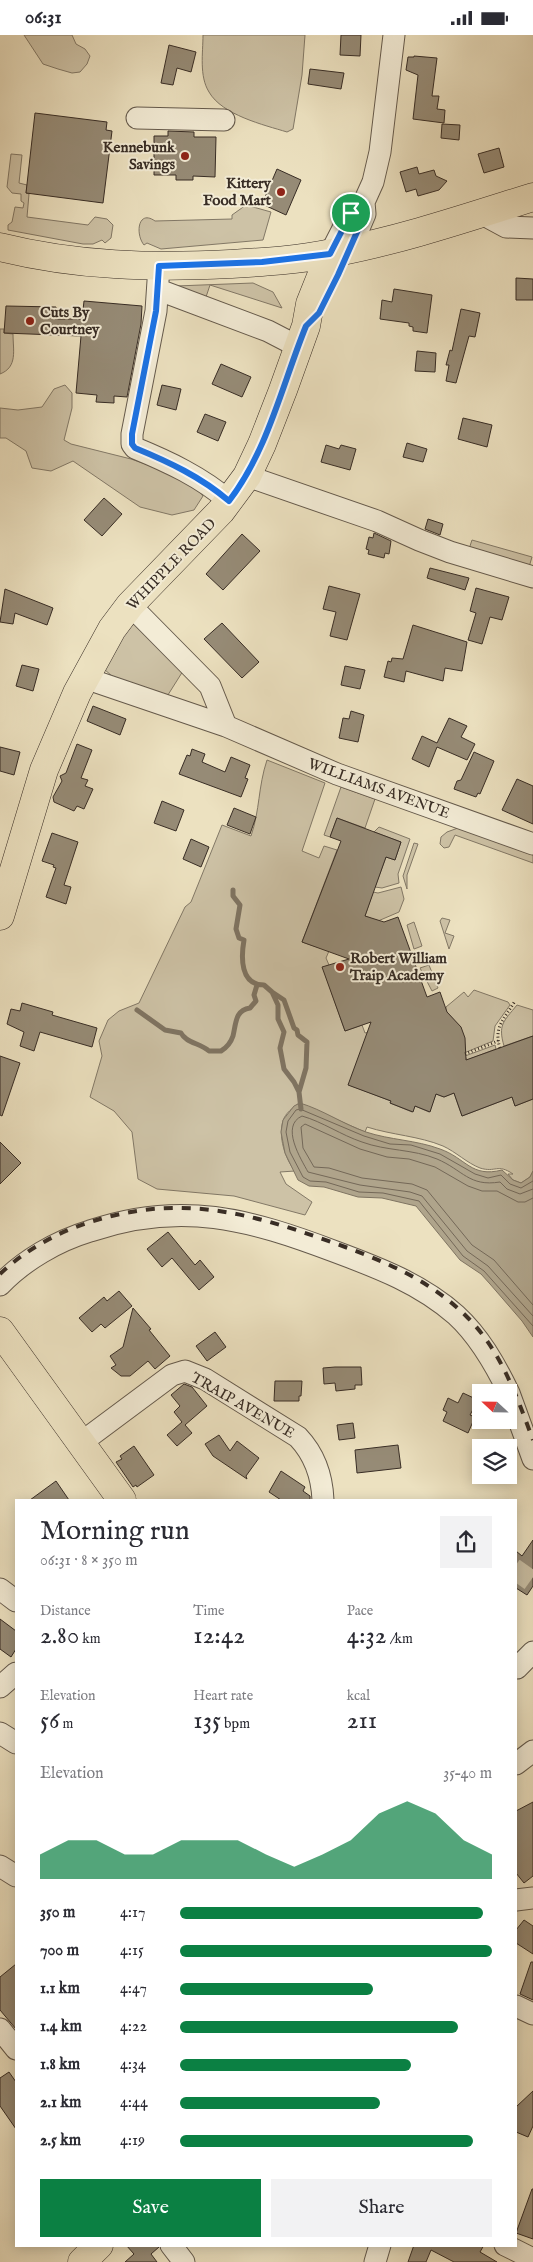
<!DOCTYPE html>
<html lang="en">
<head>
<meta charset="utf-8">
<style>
  :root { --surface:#fff; --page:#f2f2f3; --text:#2b2b33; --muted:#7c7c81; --accent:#0b8043 }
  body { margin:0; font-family:"IM FELL English",serif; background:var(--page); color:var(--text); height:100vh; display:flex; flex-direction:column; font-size:19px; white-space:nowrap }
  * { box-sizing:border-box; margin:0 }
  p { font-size:16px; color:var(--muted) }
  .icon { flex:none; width:28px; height:28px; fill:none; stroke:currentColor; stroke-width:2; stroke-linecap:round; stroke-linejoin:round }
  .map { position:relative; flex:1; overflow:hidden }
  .sheet { position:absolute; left:15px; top:1464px; width:502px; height:748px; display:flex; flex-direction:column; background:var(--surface); border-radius:0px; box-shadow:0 2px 12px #0003 }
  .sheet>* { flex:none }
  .needle { width:32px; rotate:292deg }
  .fabs { position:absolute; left:472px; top:1349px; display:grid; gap:10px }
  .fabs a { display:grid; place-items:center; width:45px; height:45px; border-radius:0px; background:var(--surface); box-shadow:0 2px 12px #0003; font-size:25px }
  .pin { position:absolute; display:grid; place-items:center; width:42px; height:42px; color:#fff; margin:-21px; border:2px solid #fff; border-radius:50%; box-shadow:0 1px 5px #0007 }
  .round { display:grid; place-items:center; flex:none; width:52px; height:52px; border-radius:0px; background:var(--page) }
  .head { display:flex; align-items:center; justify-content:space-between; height:85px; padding:0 25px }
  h1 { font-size:28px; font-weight:600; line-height:38px }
  .stats { display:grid; grid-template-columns:repeat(3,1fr); gap:8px; height:85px; padding:5px 25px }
  .stats div { display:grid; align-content:center }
  .stats b { font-size:25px; font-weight:600 }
  .stats small { font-size:14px; font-weight:400 }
  .stats p { font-size:14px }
  .chart { height:140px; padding:10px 25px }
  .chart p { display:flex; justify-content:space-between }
  .chart svg { width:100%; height:90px; margin-top:5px; fill:var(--accent); opacity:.7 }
  .button { display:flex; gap:10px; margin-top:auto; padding:10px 25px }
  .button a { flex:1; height:58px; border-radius:0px; background:var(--accent); color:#fff; font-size:20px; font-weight:600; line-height:58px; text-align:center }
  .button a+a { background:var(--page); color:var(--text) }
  ul { padding:0 25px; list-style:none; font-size:16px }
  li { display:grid; grid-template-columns:80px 60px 1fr; align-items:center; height:38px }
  li i { height:12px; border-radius:6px; background:var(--accent) }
  .status { display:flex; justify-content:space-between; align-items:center; height:35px; padding:0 25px; background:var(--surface); direction:ltr }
  .status svg { height:14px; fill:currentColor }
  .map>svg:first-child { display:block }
  .green { fill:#cdc2a6; stroke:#827866 }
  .water { fill:#afa48b; stroke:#7f7462 }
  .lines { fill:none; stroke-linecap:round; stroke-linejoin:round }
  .shore { stroke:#746858; stroke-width:1 }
  .stream { stroke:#7f7462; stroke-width:5 }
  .building { fill:#968b76; stroke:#382d25 }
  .minor-tunnel { stroke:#c8bda1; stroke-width:21; stroke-dasharray:21 11; stroke-linecap:butt }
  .minor-casing { stroke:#655a4c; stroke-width:23 }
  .major-casing { stroke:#382d25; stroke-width:29 }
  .path { stroke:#382d25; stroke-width:3; stroke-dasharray:1 2.5; stroke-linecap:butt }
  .minor { stroke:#f3ecd6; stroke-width:21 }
  .major { stroke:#ece1c0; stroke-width:28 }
  .rail { stroke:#382d25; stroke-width:4; stroke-dasharray:9 9; stroke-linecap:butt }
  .route-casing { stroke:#fff; stroke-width:10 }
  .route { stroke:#1a73e8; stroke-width:6 }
  .poi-dot { fill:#8f2418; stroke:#f3ecd6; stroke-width:2 }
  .labels { text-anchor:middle; stroke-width:4; stroke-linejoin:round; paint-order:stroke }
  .poi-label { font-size:15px; font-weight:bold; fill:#382d25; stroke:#f3ecd6; text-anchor:end }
  .street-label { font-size:15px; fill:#382d25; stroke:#f3ecd6 }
</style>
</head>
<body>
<div class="status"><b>06:31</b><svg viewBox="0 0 49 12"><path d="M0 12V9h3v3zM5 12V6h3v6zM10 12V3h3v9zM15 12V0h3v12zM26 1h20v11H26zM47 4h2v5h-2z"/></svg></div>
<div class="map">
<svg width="533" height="2227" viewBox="0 0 533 2227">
  <rect width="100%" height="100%" fill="#ece1c0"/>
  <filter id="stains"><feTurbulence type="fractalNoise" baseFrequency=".004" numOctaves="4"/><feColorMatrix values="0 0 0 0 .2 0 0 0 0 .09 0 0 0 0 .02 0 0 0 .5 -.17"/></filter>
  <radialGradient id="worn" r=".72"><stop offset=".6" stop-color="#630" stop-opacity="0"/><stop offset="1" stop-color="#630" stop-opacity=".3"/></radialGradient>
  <path class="green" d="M24 0H72L76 9 85 14 90 21 87 29 80 37 72 38 58 34 43 29Z
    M203 0H305L302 40 293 94 287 97C264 90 222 80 209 57 199 41 203 18 203 0Z
    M11 119 22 120 19 148 27 150 26 158 29 159 27 182 88 190 95 182 107 184 113 190 111 203 105 208 102 205 93 209H83L8 195V190L12 187 15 172 23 173 24 168 21 166V159L12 158 7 152Z
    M246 170 271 177 263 205 161 214 147 208 144 210C135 199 138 174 155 186L232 184V180Z
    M253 248 273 257 282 273 210 250 206 262 176 251Z
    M0 294H4V298L13 299C13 315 18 332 0 339Z
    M65 350 72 358V373L64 405 71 409 131 424 157 433 192 448 203 461 194 475 172 480 140 472 73 426 51 436 32 433 26 416 6 403H0V373L18 375 42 372 54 354Z
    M472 505 532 522 529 532 469 514Z
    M134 588 183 636 166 663 112 641 104 634 116 609Z
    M267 725 325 748 302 816 319 823 324 811 337 815 302 907 329 916 326 923 329 930 323 933 345 996 362 990 365 998 373 996 366 1002 349 1050 391 1066 390 1068 412 1077 415 1071 429 1077 436 1059 444 1062 454 1058 462 1081 512 1062 515 1071 533 1064V1136L530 1142 521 1148 513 1145 508 1139H513C497 1128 496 1138 480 1133 467 1128 456 1117 443 1111 419 1101 392 1100 367 1092L365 1097 299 1068C293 1073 285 1078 283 1086 278 1101 285 1124 295 1136L280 1137 286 1149 312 1167 305 1180 234 1161 157 1154 138 1144 132 1097 114 1076 90 1062 102 1021 99 1006 108 985 119 976 139 968 185 872 191 867 222 790 251 801C260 775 258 752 267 725Z
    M341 752 375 764 365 793 337 783 330 802 324 800Z
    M379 792 410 804 398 839 399 848 382 853 375 852 386 822 395 825 401 807 374 797Z
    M458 793 533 820V828L455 800 449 812 444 813 440 809 441 802 447 797Z
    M414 808 418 809 407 840V854L403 841Z
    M401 852 404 864 399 877 378 886 365 881 373 857 378 858Z
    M442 883 450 885 445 898 454 901 449 914 440 886Z
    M414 887 422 911 414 914 407 890Z
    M429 930 438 953 432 956 420 933Z
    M474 955 508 967 510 970 495 991 493 1006 464 1018C465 994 460 992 446 976V972L464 957 468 962Z
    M517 970 533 975V1001L504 1011C498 990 503 987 517 970Z
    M495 1010 496 1014 467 1025 465 1021Z"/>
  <path class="water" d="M300 1068C323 1075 343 1089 366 1097 390 1105 416 1105 440 1114 466 1123 471 1143 502 1135L513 1145 521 1148 530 1142 533 1136V1302L522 1286 490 1249 481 1239 460 1225 416 1171 382 1163 358 1162 324 1152 309 1151 298 1145 285 1118 281 1097 283 1085 294 1071Z"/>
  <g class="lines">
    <path class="shore" d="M533 1146 521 1153 510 1149 501 1140 488 1143 475 1139 440 1119 411 1110 390 1109 364 1101 300 1074 296 1075 288 1086 286 1097 290 1117 303 1142 310 1146 326 1147 359 1157 383 1158 419 1166 463 1221 484 1236 533 1291
      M533 1154 520 1159 507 1154 500 1147C469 1152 463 1135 437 1124 413 1114 386 1116 362 1107 341 1100 323 1087 302 1081 280 1091 301 1124 308 1137L360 1150 410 1157 422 1161 467 1216 488 1231 533 1281
      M533 1163 525 1167H518L497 1156H482L468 1151 435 1132 409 1124 387 1122 360 1114 305 1089 301 1092 303 1113 314 1132 329 1133 362 1143 412 1149 427 1155 472 1210 494 1225 533 1270"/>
    <path class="stream" d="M233 855V861L240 870 236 894 239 903 244 905C241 922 240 950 264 950L272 957 278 970V984L284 997 280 1013 284 1034 294 1047 299 1057 301 1074
      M272 957 284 965 294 993 297 995 298 1000 307 1007 306 1033 299 1057
      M137 975 165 995 181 998C186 1008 200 1008 209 1016H221C226 1013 231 1007 233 1001 236 989 235 975 250 973L256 966 254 960 257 950"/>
  </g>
  <path class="building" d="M341 0H361L360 21 340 20Z
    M169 10 196 17 191 37 177 33 173 50 161 48Z
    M414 21 437 23 432 61H439L437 74 445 75 444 88 413 84 418 40 406 35 408 22H414Z
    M310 34 344 38 341 54 308 49Z
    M35 78 107 87 106 95 112 96 103 168 26 158Z
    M442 89 460 90 459 105 441 103Z
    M168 96 194 97V102H216L215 142 193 141V145H176V140H154V101H168Z
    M499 113 504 132 484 138 478 119Z
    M417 132 419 139 434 135 436 141 447 146 439 155 418 161 416 154 406 157 400 137Z
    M277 134 301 145 286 180 262 169Z
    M516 243 533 244V265H516Z
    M394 254 432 260 427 298 413 296V292L409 291V288L380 284 382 265 392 267Z
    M84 266 142 271 141 289 127 362 114 361V368L96 367 97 360 76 358 81 301 4 298 6 271 56 272 55 284H82Z
    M461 274 480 278 475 302 469 301 456 348 446 346 449 330H446L450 315 452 316Z
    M417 316 436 318 435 337 415 336Z
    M221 329 251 342 242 362 212 349Z
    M162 350 181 354 176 375 157 370Z
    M205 379 226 387 218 406 197 397Z
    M463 383 492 390 487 412 458 404Z
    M407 408 427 414 423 427 403 422Z
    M326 410 339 414 341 410 356 414 350 435 321 427Z
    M104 463 122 479 102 501 84 485Z
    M428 484 443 489 440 500 425 494Z
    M374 498 391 506 389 519 385 518 384 523 368 519 369 515 366 514 369 502 373 503Z
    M242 499 260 516 223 555 206 539Z
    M430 533 469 543 465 555 427 543Z
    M329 551 360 559 347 605 330 601 336 577 323 574Z
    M476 553 509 562 502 585 490 582 482 609 468 605 476 578 470 576Z
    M5 554 53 573 47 590 15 578 13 589 0 587Z
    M222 588 259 627 242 643 204 604Z
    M413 590 467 607 462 636 445 633 443 646 406 636 404 647 384 642 388 626 391 627 392 623 403 624Z
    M22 630 39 634 33 656 16 651Z
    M345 631 365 635 360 654 341 650Z
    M93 671 126 684 120 700 87 686Z
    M351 676 364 680 358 707 339 703 343 683 349 684Z
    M449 683 467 691 461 702 475 709 467 725 437 712 429 732 412 724 422 701 437 708Z
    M77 709 92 715 81 743 88 745 85 751 93 754 84 774 77 771 74 776 54 767 53 762 62 746 60 741 66 738Z
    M0 712 20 717 14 740 0 736Z
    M192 714 205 719 202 727 225 737 231 722 250 730 245 743 248 744 241 762 179 739 187 720 190 721Z
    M474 717 494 726 480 759 478 758 476 762 454 754 457 746 461 745Z
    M517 744 533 751V789L502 775Z
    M162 766 184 775 176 796 154 788Z
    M234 773 256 782 250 799 227 790Z
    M337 783 401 807 395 825 386 822 365 881 384 887 398 882 427 962 440 957 447 977 461 992 465 1003 466 1025 533 1001V1064L515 1071 512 1062 462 1081 454 1058 444 1062 436 1059 430 1077 415 1071 413 1077 390 1068 391 1066 348 1050 371 987 345 996 322 932 349 924 302 907 341 806 330 802Z
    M52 798 78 807 64 850 71 852 66 869 46 862 56 833 53 832 54 830 42 826Z
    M191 804 209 812 201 832 183 824Z
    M22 968 53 977 52 980 97 993 92 1012 40 997 34 1016 20 1011 24 997 7 989 11 974 20 976Z
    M0 1021 20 1028 2 1081 0 1080Z
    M0 1107 21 1128 0 1149Z
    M168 1197 195 1230 200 1225 214 1242 199 1255 172 1223 162 1232 147 1214Z
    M119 1256 132 1271 105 1293 101 1289 92 1297 79 1283 104 1262 107 1266Z
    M133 1273 151 1294 149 1295 170 1321 155 1334 148 1326 130 1341H121L111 1333 116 1330 110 1321 123 1312Z
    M215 1297 226 1312 207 1326 196 1311Z
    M335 1332H361L362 1350H355V1354L336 1356 335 1348 324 1349 323 1333Z
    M275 1346H302L301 1361H299V1366H274Z
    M184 1349 192 1352 207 1371 185 1390 192 1398 177 1411 167 1400 182 1387 174 1377 180 1371 171 1360Z
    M463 1358 478 1365 470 1380 475 1382 468 1398 443 1386 447 1377 443 1375 448 1363 458 1368Z
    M353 1388 355 1403 339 1405 337 1390Z
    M219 1400 230 1416 237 1406 259 1423 246 1441 247 1444 213 1421 205 1409Z
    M398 1410 401 1433 357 1438 355 1415Z
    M134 1411 154 1440 137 1452 136 1450 133 1452 116 1427 122 1424 120 1421Z
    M281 1436 305 1452 303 1456 310 1461V1465H281L269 1457Z
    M56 1446 69 1465H30Z
    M533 1505V1551L527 1560 516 1553V1516L522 1521Z
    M0 1584 16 1596V1614L11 1622 0 1614Z
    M533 1767V1841L524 1848 516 1838V1776Z
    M524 1885 533 1891V1919L516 1908V1895Z
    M531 1927H533V1965L520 1959Z
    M16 1929V1994L0 1975V1942Z
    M9 2037 16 2047V2094L0 2071V2043Z
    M533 2056V2091L528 2102 516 2097V2072Z
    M532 2154H533V2204L516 2198Z
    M126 2210H159V2212L151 2219 157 2227H125L134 2219Z
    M414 2210H484L480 2217 497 2227H454L431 2215 426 2227H408Z"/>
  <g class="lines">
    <path class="minor-tunnel" d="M516 1548 533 1524"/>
    <defs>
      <path id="minor" d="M137 83 224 85
        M482 179 506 192 533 193
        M350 214 365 179 364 167 373 147 380 117 394 0
        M330 219 351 178 358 172
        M159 231 156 276 132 399V409L135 413C169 427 201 442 229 466
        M159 255 268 296 297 311
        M247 441 377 486 419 505 450 517 533 542
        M130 570 210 651 226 691
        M85 643 226 691 337 739 533 809
        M0 1250C24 1225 57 1206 90 1196 181 1165 249 1184 336 1217 379 1233 421 1249 456 1280 479 1301 495 1329 509 1358
        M509 1358 533 1424
        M82 1407 172 1340 185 1336 205 1344 298 1402C315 1420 322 1440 323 1465
        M0 1554 16 1566
        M517 1633 533 1617
        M0 1652 16 1638
        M0 1698 16 1708
        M516 1729 533 1716
        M0 1831 16 1841
        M516 1865 533 1863
        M516 1971 533 1979
        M0 1994 16 2014
        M171 2210 184 2227
        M505 2210 533 2224
        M375 2227 380 2210"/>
      <path id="major" d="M0 212C76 231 153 233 230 229 264 227 299 225 332 218 401 205 466 183 533 162
        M0 881 44 735 77 658 112 594 130 570 221 476 247 441 262 409 283 355 306 291 310 269 330 219
        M0 1296 122 1465
        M82 2227 99 2210"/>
    </defs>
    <use href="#minor" class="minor-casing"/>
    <use href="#major" class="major-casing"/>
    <path class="path" d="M500 1013C493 992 505 983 515 966
      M465 1019 498 1006"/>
    <use href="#minor" class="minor"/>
    <use href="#major" class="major"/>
    <path class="rail" d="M0 1239C24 1216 56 1198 87 1188 178 1158 248 1177 334 1208 382 1225 431 1245 468 1283 501 1316 517 1362 533 1405"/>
  </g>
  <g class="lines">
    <defs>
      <path id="route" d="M364 167 365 179 338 240 319 278 306 291C282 350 268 415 229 466 201 442 169 427 135 413L132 409V399L156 276 159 231 262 227 330 219 351 178Z"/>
    </defs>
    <use href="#route" class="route-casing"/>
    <use href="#route" class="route"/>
  </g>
  <g class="poi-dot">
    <circle cx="185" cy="121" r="5"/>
    <circle cx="281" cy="157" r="5"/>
    <circle cx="30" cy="286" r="5"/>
    <circle cx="340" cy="932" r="5"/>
  </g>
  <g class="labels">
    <g class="poi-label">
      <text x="175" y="117">Kennebunk<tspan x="175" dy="17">Savings</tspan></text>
      <text x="271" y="153">Kittery<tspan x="271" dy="17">Food Mart</tspan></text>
      <text x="40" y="282" text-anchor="start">Cuts By<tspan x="40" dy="17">Courtney</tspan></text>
      <text x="350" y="928" text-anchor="start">Robert William<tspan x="350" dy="17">Traip Academy</tspan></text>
    </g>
    <g class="street-label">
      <text transform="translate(171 529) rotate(-46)" y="5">WHIPPLE ROAD</text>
      <text transform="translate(379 753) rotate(20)" y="5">WILLIAMS AVENUE</text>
      <text transform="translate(243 1370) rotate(30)" y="5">TRAIP AVENUE</text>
    </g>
  </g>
  <rect width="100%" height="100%" filter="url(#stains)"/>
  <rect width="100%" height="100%" fill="url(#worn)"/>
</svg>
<div class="fabs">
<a><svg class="needle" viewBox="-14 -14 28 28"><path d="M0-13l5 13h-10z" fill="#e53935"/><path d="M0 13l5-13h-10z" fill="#7c7c81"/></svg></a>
<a><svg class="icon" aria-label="layers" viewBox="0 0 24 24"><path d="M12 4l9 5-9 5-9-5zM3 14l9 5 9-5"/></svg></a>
</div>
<div class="pin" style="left:351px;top:178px;background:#1e9e55"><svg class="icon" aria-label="arrive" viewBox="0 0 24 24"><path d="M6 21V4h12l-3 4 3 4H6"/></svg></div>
<section class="sheet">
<div class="head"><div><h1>Morning run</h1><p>06:31 · 8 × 350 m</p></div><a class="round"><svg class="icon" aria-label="share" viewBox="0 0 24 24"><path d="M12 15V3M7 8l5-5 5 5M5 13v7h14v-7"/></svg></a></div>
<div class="stats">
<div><p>Distance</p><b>2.80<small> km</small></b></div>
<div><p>Time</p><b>12:42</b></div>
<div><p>Pace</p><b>4:32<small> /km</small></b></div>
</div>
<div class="stats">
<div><p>Elevation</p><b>56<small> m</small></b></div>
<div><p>Heart rate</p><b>135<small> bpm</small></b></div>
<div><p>kcal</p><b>211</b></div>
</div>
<div class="chart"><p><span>Elevation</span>35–40 m</p>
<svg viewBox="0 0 160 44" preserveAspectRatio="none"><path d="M0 44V32L10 25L20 25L30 32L40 32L50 25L60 25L70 25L80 32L90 38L100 32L110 25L120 12L130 6L140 12L150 25L160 32V44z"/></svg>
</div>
<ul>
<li><b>350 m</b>4:17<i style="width:97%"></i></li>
<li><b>700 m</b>4:15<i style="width:100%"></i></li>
<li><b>1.1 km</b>4:47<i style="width:62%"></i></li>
<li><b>1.4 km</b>4:22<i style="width:89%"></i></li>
<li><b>1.8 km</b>4:34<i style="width:74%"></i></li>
<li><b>2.1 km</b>4:44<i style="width:64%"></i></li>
<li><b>2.5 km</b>4:19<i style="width:94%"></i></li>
</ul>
<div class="button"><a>Save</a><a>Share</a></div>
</section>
</div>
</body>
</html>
